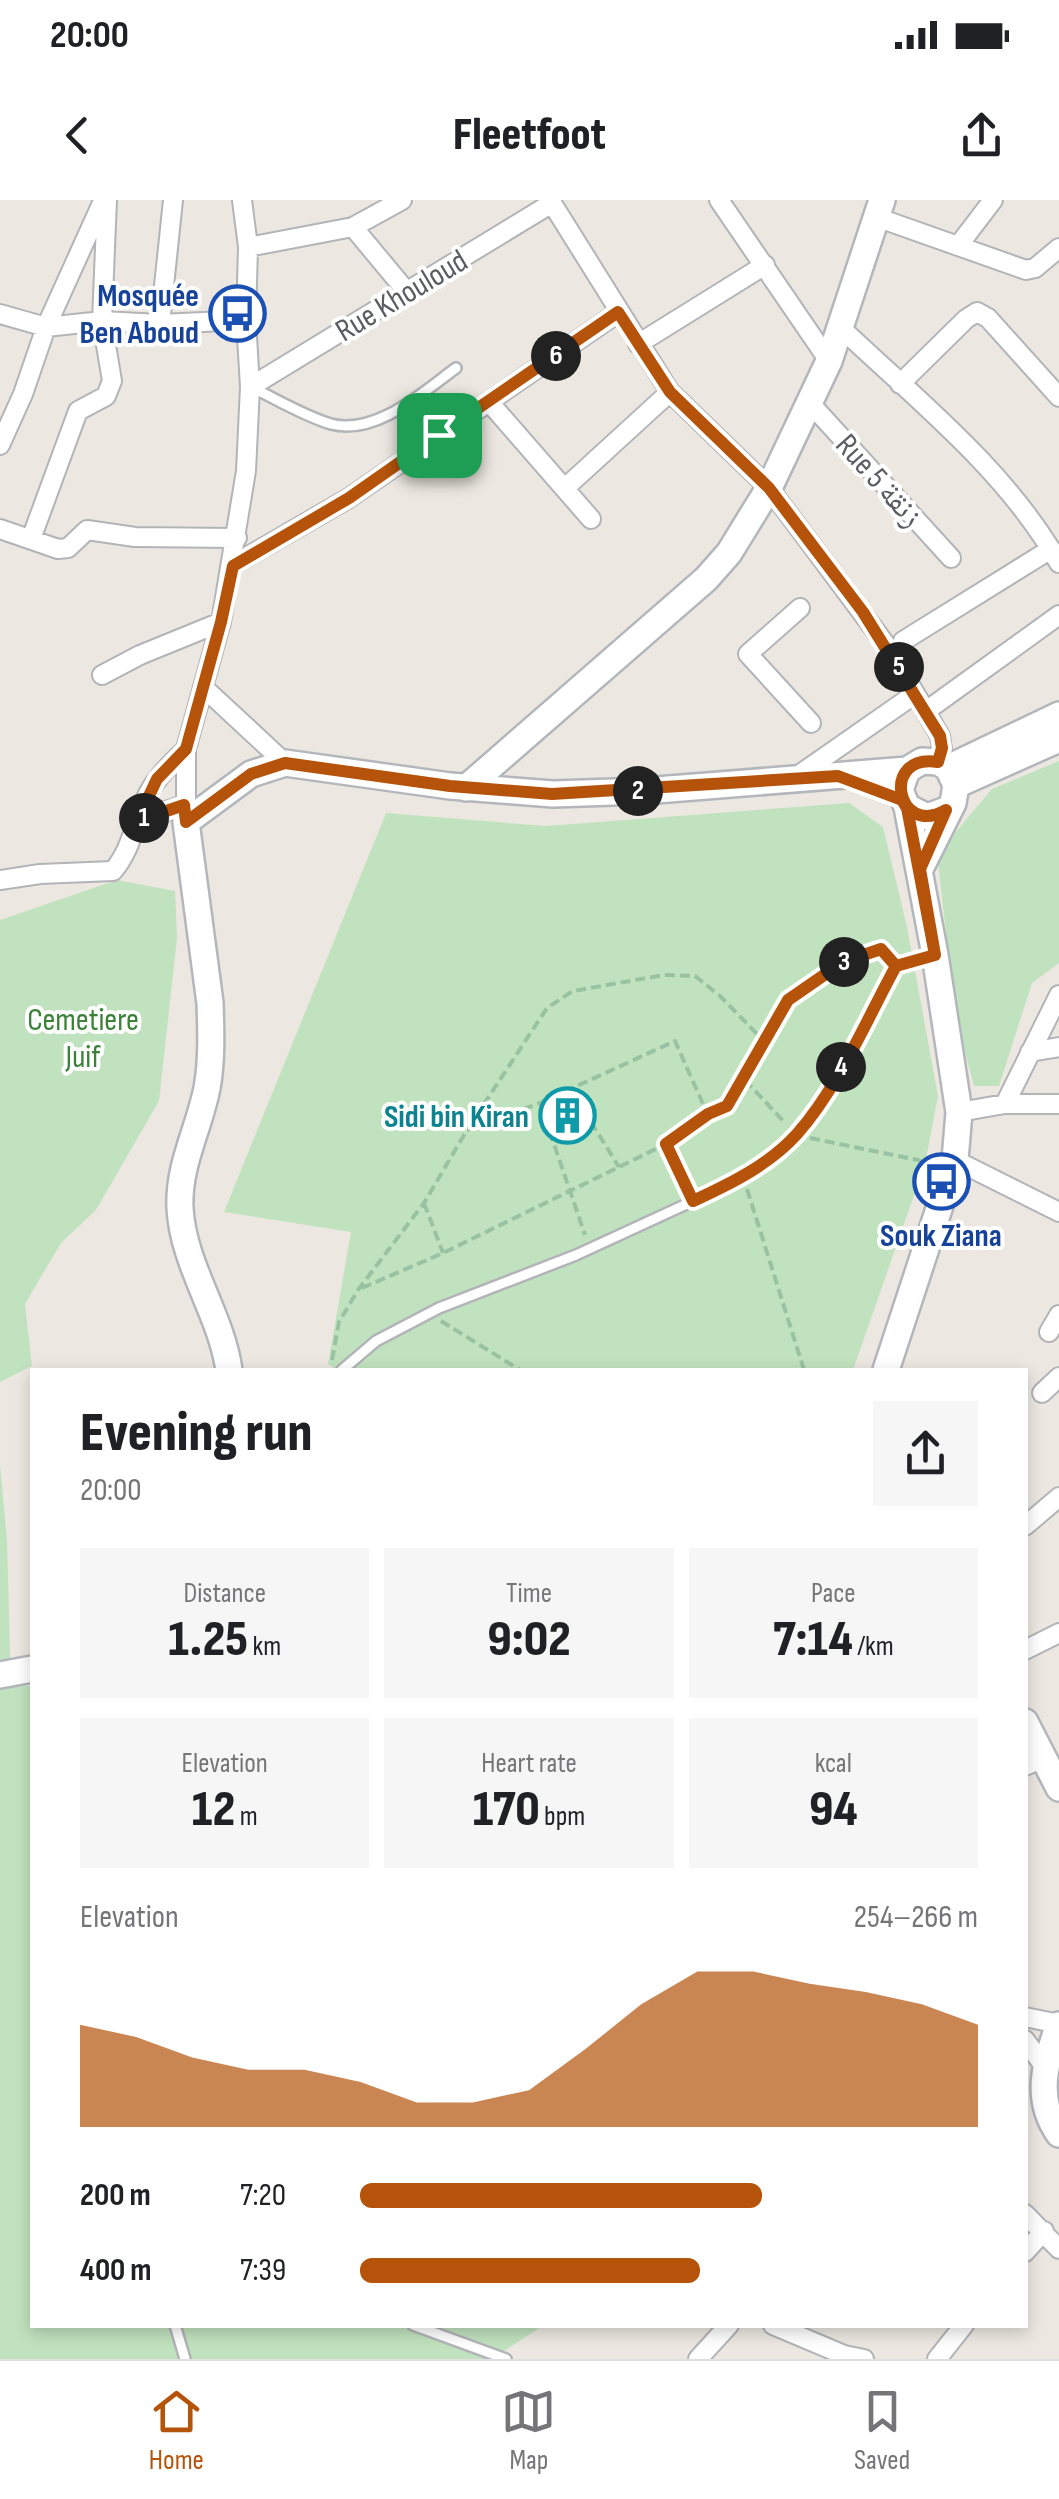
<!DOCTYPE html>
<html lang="en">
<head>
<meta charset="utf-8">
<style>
  :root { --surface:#fff; --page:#f6f6f6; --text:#202124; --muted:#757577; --line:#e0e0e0; --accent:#b45309 }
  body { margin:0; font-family:"Sofia Sans Condensed","Noto Naskh Arabic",sans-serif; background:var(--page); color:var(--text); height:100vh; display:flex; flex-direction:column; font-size:38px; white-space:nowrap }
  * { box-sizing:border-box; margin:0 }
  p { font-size:32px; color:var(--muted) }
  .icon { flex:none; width:55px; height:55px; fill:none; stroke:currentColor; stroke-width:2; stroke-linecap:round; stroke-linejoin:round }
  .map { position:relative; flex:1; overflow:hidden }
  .drawer { position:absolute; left:30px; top:1168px; width:998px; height:960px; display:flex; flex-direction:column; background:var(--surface); border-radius:0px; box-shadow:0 5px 15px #0003 }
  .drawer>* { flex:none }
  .pin { position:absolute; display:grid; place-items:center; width:85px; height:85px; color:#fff; margin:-42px; border-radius:20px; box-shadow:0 5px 15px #0006 }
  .km { position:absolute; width:50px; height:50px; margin:-25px; border-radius:50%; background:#222; color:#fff; font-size:28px; line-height:50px; text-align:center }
  .round { display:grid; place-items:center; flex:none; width:105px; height:105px; border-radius:0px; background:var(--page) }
  .headline { display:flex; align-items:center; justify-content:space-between; height:170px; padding:0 50px }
  h1 { font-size:55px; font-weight:800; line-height:75px }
  .stats { display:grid; grid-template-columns:repeat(3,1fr); gap:15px; height:170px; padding:10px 50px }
  .stats div { display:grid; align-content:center; border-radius:0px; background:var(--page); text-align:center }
  .stats b { font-size:50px; font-weight:800 }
  .stats small { font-size:28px; font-weight:400 }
  .stats p { font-size:28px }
  .chart { height:280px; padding:20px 50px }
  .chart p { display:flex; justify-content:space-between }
  .chart svg { width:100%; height:180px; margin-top:10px; fill:var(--accent); opacity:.7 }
  ul { padding:0 50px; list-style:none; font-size:32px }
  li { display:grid; grid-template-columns:160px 120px 1fr; align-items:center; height:75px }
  li i { height:25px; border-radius:12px; background:var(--accent) }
  .status { display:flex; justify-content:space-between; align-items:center; height:70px; padding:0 50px; background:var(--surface); direction:ltr }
  .status svg { height:28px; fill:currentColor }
  header { display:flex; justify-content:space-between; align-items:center; height:130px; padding:0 50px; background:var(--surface); font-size:45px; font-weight:800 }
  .tabs { display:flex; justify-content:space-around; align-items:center; height:140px; border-top:2px solid var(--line); background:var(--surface); font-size:28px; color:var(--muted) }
  .tabs a { display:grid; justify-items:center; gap:5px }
  .tabs .selected { color:var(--accent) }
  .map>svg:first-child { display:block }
  .green { fill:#c1e2be }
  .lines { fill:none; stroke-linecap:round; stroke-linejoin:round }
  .lane-casing { stroke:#b2b4b8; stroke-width:14 }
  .street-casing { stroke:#b2b4b8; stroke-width:22 }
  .secondary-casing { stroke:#b3b6bb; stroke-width:30 }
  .path { stroke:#98c2a1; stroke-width:4; stroke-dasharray:10 5; stroke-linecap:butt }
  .lane { stroke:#fff; stroke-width:9 }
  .street { stroke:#fff; stroke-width:18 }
  .secondary { stroke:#fff; stroke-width:25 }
  .route-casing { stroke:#fff; stroke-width:20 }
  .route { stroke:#b45309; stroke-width:12 }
  .labels { text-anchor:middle; stroke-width:8; stroke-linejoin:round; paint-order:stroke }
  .transit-label { font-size:32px; font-weight:bold; fill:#164399; stroke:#fff; text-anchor:end }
  .street-label { font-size:32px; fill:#595d61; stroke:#fff }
  .park-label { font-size:32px; fill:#3b8139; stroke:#fff }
  .culture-label { font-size:32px; font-weight:bold; fill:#0d838f; stroke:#fff; text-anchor:end }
</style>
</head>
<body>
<div class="status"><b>20:00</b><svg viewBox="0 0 49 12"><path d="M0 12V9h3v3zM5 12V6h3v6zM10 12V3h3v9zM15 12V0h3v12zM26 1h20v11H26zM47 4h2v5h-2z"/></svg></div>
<header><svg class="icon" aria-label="back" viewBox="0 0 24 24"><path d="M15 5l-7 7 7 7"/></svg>Fleetfoot<svg class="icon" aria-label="share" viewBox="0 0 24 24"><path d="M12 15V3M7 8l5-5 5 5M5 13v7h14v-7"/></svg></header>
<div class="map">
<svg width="1059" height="2159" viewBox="0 0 1059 2159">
  <rect width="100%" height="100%" fill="#ece8e1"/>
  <path class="green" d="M1059 561V763L1032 783 999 886H974L956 819 937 654 992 589Z
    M849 603 883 627 907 727 938 896 925 964 853 1170H337L328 1164 351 1032 224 1012 386 613 546 626Z
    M117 680 175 691 177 738 159 901 96 1010 61 1043 25 1104 32 1166 0 1182V720Z
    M0 1264 7 1340 11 1487 32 1486V2125H544L499 2154 506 2159H0Z"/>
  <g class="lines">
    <defs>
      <path id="lane" d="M253 188C278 200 304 216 331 224 376 236 423 192 456 168
        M342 1170 376 1141 439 1108 576 1055 741 979 796 935 831 885 896 766 930 756
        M175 2125 185 2159
        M413 2125 506 2159"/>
      <path id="street" d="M550 0 670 192 769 288 889 449 940 536 942 549 938 562
        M719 0 829 161
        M876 17 1026 70 1035 68 1059 48
        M353 27 407 92
        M958 46 993 0
        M248 47 353 27 402 0
        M0 114 46 127 102 121 160 124 246 120
        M160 124 173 0
        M840 127C917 200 1006 270 1059 363
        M638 144 765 65
        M900 184 966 119 977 112 988 118 1059 197
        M250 187 552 3
        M489 202 591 319
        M809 202 951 358
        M0 245 23 194 46 127 103 1
        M565 288 670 192
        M0 329 58 349 68 348 87 330 135 337 237 338
        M31 339 78 211 106 196 112 181 102 121 107 0
        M233 365 349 298 619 112
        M800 408 748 454 811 523
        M903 441 1051 349
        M102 475 140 455 221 422
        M203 487 285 563
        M926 511 1059 415
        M796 577 915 494
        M137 621 184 605
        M186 622V549L221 422 246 271 250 187 246 120 248 47 242 0
        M0 680 40 674 113 671C132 649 134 623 146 598 155 578 171 564 186 549
        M1030 852 1059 847
        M1005 904 1059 795
        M959 912 1005 904H1059
        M955 960 1059 1012
        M1049 1132 1059 1115
        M1042 1193 1059 1177
        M1025 1326 1059 1297
        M1025 1450 1059 1433
        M1025 1566 1045 1557
        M1025 1817 1059 1824
        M1025 1840 1044 1866
        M1025 2014 1059 2049
        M1025 2052 1044 2031
        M773 2125 844 2155 864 2159
        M698 2159 729 2125
        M937 2159 964 2125"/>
      <path id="secondary" d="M948 568 1059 515
        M956 585 1059 539
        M466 588 706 379 729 353 769 288 829 161 882 0
        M920 669 953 603 956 585 948 568 938 562 922 561 907 570 900 590 907 607 927 617 946 610
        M229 1170C221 1114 183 1065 180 1008 178 965 199 929 207 888 212 861 211 831 210 803L186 622 251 574 285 563 450 586 553 594 644 591 907 570
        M886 1170 955 960 959 912 935 755 907 607
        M0 1475 32 1469
        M1025 1522 1059 1588
        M1059 1825C1045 1862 1034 1899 1059 1934"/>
    </defs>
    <use href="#lane" class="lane-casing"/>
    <use href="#street" class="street-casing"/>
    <use href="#secondary" class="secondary-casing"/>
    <path class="path" d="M745 880 786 924
      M540 903 585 1035
      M591 922 619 967
      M467 930 540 903 675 841 707 913
      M810 938 918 960 932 967
      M666 944 687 988
      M747 989 804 1170
      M424 1003 443 1053
      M362 1088 443 1053 666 944 708 913 727 905 788 800 843 762 881 749 890 759
      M441 1121 520 1170
      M332 1160 339 1122 358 1090 424 1003 467 930 547 808 573 791 664 775 695 776 720 796 764 841"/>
    <use href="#lane" class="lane"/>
    <use href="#street" class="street"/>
    <use href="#secondary" class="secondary"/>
  </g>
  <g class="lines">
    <defs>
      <path id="route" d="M439 235 349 298 233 366 221 422 186 549 157 579 137 621 184 605 186 622 251 574 285 563 450 586 552 594 838 576 902 600 907 608 935 755 896 766 881 749 843 762 788 800 727 906 708 914 666 944 693 1001C730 984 769 965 797 934 839 886 866 821 896 766L935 755 920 669 946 610C896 639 880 552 938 562L942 548 940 536 863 412 769 288 670 192 618 112 439 235"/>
    </defs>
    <use href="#route" class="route-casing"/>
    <use href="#route" class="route"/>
  </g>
  <defs>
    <symbol id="bus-ring" viewBox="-11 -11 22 22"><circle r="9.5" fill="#fff" stroke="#1a4fb4" stroke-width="1.5"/><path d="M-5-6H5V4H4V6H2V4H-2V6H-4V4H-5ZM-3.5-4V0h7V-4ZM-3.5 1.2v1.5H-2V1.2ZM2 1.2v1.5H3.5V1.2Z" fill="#1a4fb4"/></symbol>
    <symbol id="building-ring" viewBox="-11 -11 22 22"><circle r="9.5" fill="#fff" stroke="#0f9aa8" stroke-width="1.5"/><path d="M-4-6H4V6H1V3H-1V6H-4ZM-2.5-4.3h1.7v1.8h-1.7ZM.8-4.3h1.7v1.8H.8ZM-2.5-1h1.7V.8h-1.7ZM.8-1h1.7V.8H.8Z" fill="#0f9aa8"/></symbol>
  </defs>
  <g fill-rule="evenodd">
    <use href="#bus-ring" x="206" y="82" width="63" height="63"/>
    <use href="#building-ring" x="536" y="884" width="63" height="63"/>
    <use href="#bus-ring" x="910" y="950" width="63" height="63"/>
  </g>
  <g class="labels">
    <g class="transit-label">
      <text x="199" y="106">Mosquée<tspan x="199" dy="37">Ben Aboud</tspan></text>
      <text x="941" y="1046" text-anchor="middle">Souk Ziana</text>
    </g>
    <g class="street-label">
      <text transform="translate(401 95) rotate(-31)" y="11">Rue Khouloud</text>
      <text transform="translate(880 280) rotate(48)" y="11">Rue 5 زنقة</text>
    </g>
    <g class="park-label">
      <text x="83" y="830">Cemetiere<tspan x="83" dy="37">Juif</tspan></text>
    </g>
    <g class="culture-label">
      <text x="529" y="927">Sidi bin Kiran</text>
    </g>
  </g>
</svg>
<div class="pin" style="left:439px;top:235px;background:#1e9e55"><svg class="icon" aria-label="arrive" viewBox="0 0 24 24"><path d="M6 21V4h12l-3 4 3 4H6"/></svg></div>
<b class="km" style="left:144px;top:618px">1</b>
<b class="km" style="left:638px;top:591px">2</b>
<b class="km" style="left:844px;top:762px">3</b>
<b class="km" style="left:841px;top:867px">4</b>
<b class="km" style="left:899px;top:467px">5</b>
<b class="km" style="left:556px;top:156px">6</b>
<section class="drawer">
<div class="headline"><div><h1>Evening run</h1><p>20:00</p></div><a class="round"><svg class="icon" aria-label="share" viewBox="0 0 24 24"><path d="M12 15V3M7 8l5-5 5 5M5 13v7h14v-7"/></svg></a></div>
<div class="stats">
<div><p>Distance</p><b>1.25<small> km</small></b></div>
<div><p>Time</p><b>9:02</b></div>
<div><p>Pace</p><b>7:14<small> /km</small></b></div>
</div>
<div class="stats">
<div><p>Elevation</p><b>12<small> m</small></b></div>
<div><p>Heart rate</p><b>170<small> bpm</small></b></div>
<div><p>kcal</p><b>94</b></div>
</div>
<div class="chart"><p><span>Elevation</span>254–266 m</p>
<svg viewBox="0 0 160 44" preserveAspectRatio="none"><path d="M0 44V19L10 22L20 27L30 30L40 30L50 33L60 38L70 38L80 35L90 25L100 14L110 6L120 6L130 9L140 11L150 14L160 19V44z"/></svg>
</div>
<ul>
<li><b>200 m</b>7:20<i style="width:65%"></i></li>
<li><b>400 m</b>7:39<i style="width:55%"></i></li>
</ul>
</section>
</div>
<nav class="tabs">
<a class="selected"><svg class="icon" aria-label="home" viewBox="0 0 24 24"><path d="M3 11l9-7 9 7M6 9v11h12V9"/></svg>Home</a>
<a><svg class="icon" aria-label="map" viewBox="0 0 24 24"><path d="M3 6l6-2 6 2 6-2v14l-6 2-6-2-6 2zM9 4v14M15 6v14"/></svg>Map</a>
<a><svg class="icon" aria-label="saved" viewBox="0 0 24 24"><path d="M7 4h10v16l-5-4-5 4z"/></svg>Saved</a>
</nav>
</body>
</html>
